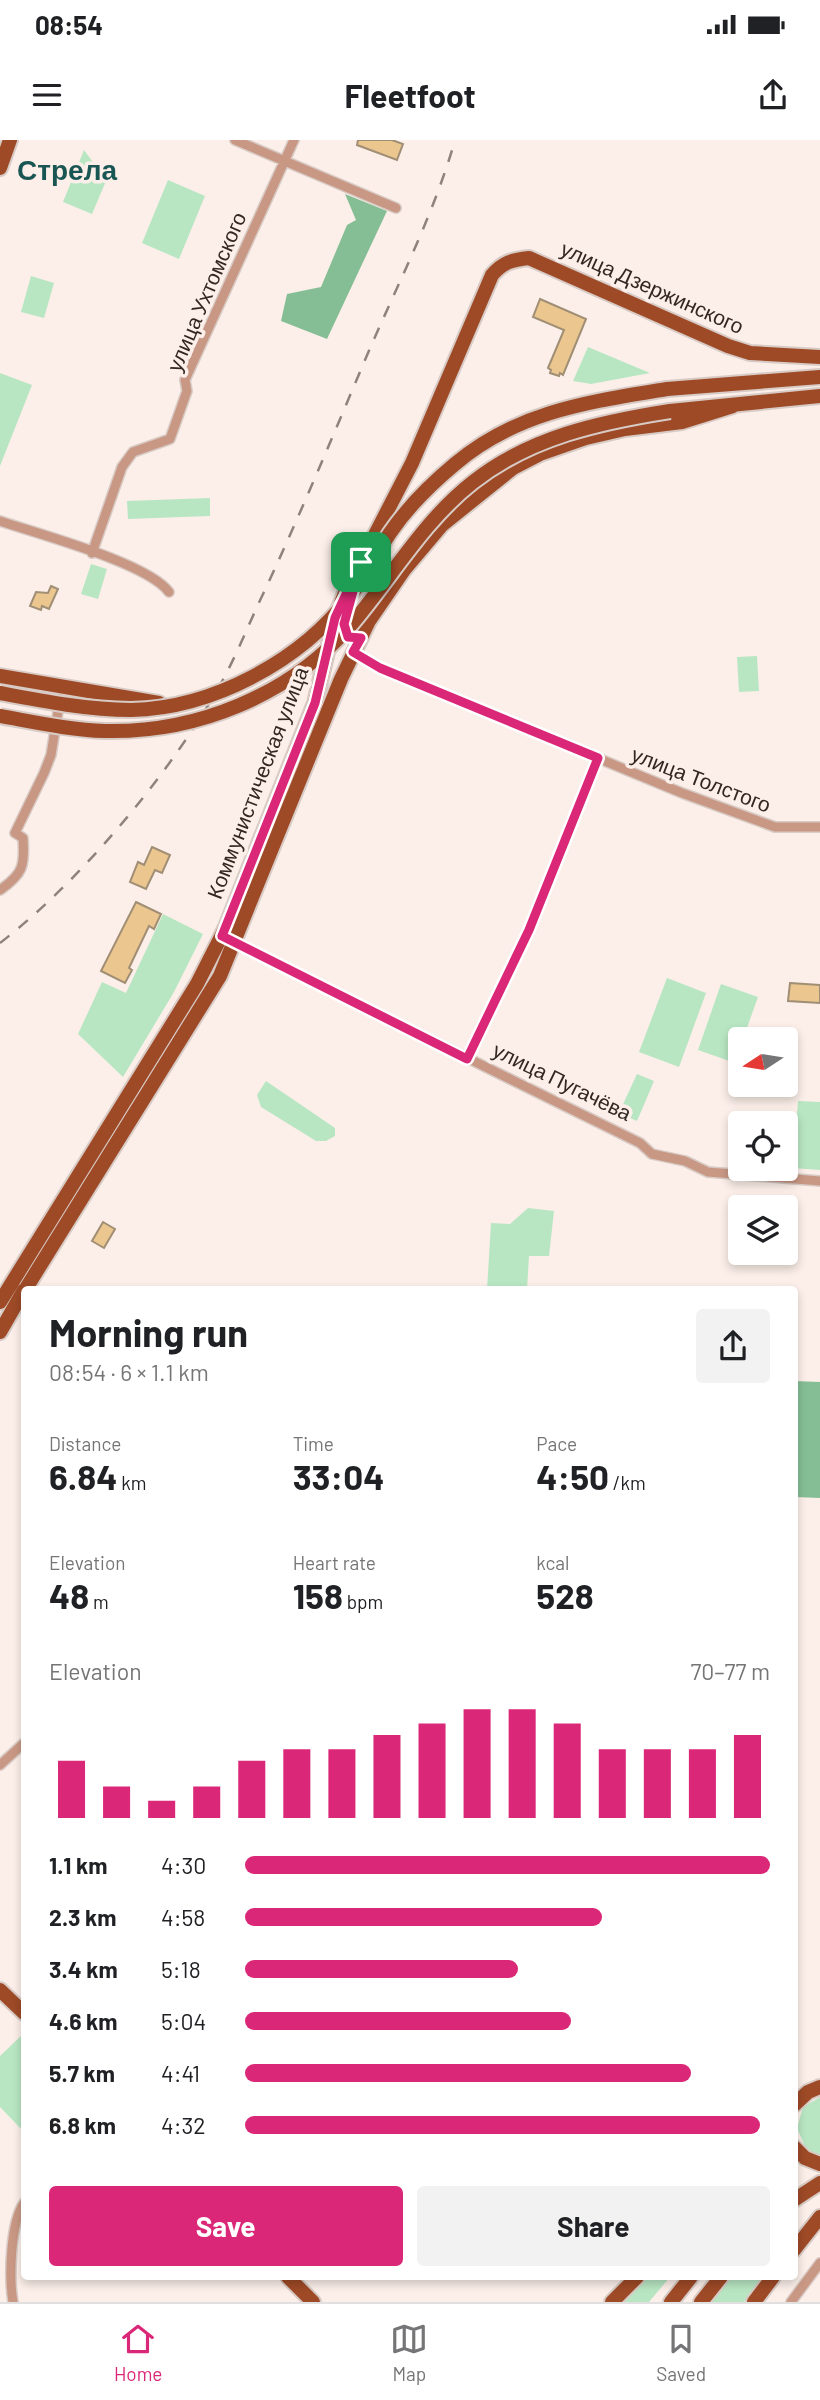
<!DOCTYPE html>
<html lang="en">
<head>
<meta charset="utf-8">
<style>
  :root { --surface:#fff; --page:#f2f2f2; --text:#202124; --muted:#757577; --line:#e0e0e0; --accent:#db2777 }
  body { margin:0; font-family:Barlow,sans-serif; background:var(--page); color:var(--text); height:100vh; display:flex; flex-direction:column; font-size:26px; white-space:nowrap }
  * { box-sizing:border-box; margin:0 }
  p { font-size:23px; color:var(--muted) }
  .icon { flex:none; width:38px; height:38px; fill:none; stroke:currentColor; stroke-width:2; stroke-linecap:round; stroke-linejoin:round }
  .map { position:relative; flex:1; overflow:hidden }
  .panel { position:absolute; left:21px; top:1146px; width:777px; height:994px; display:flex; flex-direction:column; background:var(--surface); border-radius:7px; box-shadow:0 4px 10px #0003 }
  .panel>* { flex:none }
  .needle { width:46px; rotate:258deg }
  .controls { position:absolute; left:728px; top:887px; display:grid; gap:14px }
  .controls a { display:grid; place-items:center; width:70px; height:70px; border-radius:7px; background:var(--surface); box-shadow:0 4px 10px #0003; font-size:35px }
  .pin { position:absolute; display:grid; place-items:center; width:60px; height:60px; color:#fff; margin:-30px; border-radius:14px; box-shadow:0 4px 10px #0006 }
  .round { display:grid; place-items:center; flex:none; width:74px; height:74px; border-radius:7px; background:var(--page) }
  .summary { display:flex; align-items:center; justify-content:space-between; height:119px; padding:0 28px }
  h1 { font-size:38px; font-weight:700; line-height:52px }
  .figures { display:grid; grid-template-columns:repeat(3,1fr); gap:10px; height:119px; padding:7px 28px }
  .figures div { display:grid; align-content:center }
  .figures b { font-size:35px; font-weight:700 }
  .figures small { font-size:19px; font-weight:400 }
  .figures p { font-size:19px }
  .chart { height:196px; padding:14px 28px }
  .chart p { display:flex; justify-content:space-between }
  .chart svg { width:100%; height:126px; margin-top:7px; stroke:var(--accent); stroke-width:6 }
  .primary-button { display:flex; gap:14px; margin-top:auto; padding:14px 28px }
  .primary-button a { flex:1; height:80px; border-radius:7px; background:var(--accent); color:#fff; font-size:28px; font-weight:700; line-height:80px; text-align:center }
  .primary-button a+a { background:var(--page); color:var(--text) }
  ul { padding:0 28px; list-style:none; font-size:23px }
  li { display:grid; grid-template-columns:112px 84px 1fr; align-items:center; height:52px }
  li i { height:18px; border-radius:9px; background:var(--accent) }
  .status { display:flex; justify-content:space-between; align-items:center; height:49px; padding:0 35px; background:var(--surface); direction:ltr }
  .status svg { height:19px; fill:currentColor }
  header { display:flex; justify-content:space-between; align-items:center; height:91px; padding:0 28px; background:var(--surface); font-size:32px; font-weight:700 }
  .menu { display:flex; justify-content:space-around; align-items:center; height:98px; border-top:2px solid var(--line); background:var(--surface); font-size:19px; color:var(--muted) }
  .menu a { display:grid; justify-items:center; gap:4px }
  .menu .active { color:var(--accent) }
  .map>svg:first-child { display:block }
  .green { fill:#b8e6c3 }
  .forest { fill:#85be94 }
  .building { fill:#ebc68e; stroke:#a08e75; stroke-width:2 }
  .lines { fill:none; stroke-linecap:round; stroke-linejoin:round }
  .street-casing { stroke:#d8cbc5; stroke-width:12 }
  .primary-casing { stroke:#d8cbc5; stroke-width:18 }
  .street { stroke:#c99885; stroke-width:9 }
  .primary { stroke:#9e4a27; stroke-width:14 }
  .rail { stroke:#8e827c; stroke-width:2.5; stroke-dasharray:12 12; stroke-linecap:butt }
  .primary-bridge-casing { stroke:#d8cbc5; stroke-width:18; stroke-linecap:butt }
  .primary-bridge { stroke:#9e4a27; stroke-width:14 }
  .route-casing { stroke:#fff; stroke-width:14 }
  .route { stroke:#db2777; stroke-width:9 }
  .labels { text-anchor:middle; stroke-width:7; stroke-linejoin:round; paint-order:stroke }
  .street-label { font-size:21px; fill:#332722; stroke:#fcefe9 }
  .district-label { font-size:28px; font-weight:bold; fill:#195553; stroke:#fcefe9 }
</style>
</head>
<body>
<div class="status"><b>08:54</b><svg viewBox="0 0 49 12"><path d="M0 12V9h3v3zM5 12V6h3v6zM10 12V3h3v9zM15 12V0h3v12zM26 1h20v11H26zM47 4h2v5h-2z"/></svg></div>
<header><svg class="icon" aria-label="menu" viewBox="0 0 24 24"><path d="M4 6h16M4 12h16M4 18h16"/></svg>Fleetfoot<svg class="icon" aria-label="share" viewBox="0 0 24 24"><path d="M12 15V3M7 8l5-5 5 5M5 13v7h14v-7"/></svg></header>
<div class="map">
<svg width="820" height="2162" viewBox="0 0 820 2162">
  <rect width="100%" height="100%" fill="#fcefe9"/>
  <path class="green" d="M84 10 98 29 109 34 92 74 63 62Z
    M168 40 205 56 179 119 142 103Z
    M31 136 54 143 44 178 21 172Z
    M588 207 650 233 591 244 573 241Z
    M0 233 32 245 0 326Z
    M210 358V376L128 379 127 361Z
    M91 424 107 429 98 459 81 454Z
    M757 516 759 551 739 552 737 517Z
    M163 774 203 794 174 852 123 937 78 894 102 842 126 853Z
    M667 838 706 853 679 927 639 912Z
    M721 844 758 857 743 899 740 900 735 923 698 910Z
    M637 934 654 941 637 981 619 973Z
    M266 941 335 988V996L326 1001H316L261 967 257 955Z
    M798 961 820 962V1030L793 1028Z
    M528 1068 554 1071 549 1116H529L527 1150H487L491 1083 510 1084Z
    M24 1893V1992L0 1967V1916Z
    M820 1957V2016L806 2009 797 1988 803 1967Z
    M648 2137H670L649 2162H623Z
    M731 2137H764L744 2162H711Z"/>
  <path class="forest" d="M345 54 387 71 327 199 281 181 287 154 321 147 347 85 356 80Z
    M794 1241 820 1242V1358L795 1357Z"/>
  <path class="building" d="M358 0H392L403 4 397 20 357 5Z
    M540 159 586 179 563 235 560 233 559 236 550 233 551 230 548 228 564 190 533 177Z
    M51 446 58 449 49 469 42 466 41 470 30 466 36 452 48 453Z
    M152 707 170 715 162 733 155 730 146 749 130 742 138 722 144 725Z
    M136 762 161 774 154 789 149 786 129 828 132 830 125 843 101 831Z
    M790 843 820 845V863L788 861Z
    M103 1082 115 1089 104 1108 92 1101Z"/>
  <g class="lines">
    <defs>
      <path id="street" d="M235 0 396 68
        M0 381C38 394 148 423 169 452
        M92 413 122 327 133 312 170 299 187 251 185 240 294 0
        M353 512 380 528 682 653 775 687H819
        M0 750C23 734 25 726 23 698L15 693 44 633 51 615 60 559
        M234 803 640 1003 652 1014 685 1021 708 1032 820 1041
        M468 919 529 790 598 618
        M0 1625 24 1603
        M13 2162C9 2138 10 2083 24 2063
        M791 2162 820 2123"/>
      <path id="primary" d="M0 28 10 0
        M667 249 820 237
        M670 271 820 256
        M0 536 159 563
        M25 1150 220 836 341 539 369 481 404 430 442 385 513 328 540 314 586 298 625 289 682 282 733 266
        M0 1162 197 844 226 787 315 563 335 478 345 453 412 323 492 135C503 122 512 120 529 118L728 206 750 213 820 217
        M0 1192 24 1150
        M0 1850 24 1873
        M794 1965 808 1952 820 1947
        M794 2007 805 2018 820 2024
        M794 2060 820 2043
        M794 2110 820 2077
        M288 2137 313 2162
        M612 2162 637 2137
        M671 2162 691 2137
        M701 2162 721 2137
        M754 2162 773 2137"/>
    </defs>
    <use href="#street" class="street-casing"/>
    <use href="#primary" class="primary-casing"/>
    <use href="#street" class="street"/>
    <use href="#primary" class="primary"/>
    <path class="rail" d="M0 803C83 739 176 627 226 534 240 507 251 479 264 452 300 375 332 298 365 220 396 147 433 77 455 0"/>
    <defs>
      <path id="primary-bridge" d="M0 553C42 561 88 570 131 570 213 568 301 521 350 456 365 436 376 414 390 393 407 368 431 344 455 324 518 271 589 262 667 249
        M0 576C34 582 70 590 105 591 196 593 289 556 350 486 391 438 423 381 473 342 530 297 600 282 670 271"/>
    </defs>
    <use href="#primary-bridge" class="primary-bridge-casing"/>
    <use href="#primary-bridge" class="primary-bridge"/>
  </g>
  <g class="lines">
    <defs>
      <path id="route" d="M361 422 344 484 348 497 361 498 353 512 380 528 598 618 529 790 467 919 222 796 315 563 335 478Z"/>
    </defs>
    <use href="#route" class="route-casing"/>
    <use href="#route" class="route"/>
  </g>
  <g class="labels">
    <g class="street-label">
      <text transform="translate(652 148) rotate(24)" y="7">улица Дзержинского</text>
      <text transform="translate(207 152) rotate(-67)" y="7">улица Ухтомского</text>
      <text transform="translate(701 640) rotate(21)" y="7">улица Толстого</text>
      <text transform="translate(258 643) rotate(-69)" y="7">Коммунистическая улица</text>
      <text transform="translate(562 942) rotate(26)" y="7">улица Пугачёва</text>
    </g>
    <g class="district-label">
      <text x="67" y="40">Стрела</text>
    </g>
  </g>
</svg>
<div class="controls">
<a><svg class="needle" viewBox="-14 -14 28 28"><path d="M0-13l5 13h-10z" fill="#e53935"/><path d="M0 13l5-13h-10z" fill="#757577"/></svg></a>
<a><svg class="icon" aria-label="locate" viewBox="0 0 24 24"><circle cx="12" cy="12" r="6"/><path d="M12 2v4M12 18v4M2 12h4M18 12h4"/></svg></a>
<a><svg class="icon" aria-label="layers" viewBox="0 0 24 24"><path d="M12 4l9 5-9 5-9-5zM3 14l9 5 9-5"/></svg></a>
</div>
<div class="pin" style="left:361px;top:422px;background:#1e9e55"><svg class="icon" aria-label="arrive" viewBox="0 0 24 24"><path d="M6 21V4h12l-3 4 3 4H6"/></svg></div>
<section class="panel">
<div class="summary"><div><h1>Morning run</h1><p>08:54 · 6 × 1.1 km</p></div><a class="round"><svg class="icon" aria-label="share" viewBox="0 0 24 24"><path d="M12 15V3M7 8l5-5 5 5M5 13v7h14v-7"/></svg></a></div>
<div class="figures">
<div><p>Distance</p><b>6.84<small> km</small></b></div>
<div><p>Time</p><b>33:04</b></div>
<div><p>Pace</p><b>4:50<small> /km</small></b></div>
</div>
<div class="figures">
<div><p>Elevation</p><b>48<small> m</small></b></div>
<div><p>Heart rate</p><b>158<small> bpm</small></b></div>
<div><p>kcal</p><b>528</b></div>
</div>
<div class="chart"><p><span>Elevation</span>70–77 m</p>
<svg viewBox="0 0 160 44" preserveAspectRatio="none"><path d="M5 44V24M15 44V33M25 44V38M35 44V33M45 44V24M55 44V20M65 44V20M75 44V15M85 44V11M95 44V6M105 44V6M115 44V11M125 44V20M135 44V20M145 44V20M155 44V15"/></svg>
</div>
<ul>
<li><b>1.1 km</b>4:30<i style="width:100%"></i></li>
<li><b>2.3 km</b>4:58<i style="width:68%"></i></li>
<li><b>3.4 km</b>5:18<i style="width:52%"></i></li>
<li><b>4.6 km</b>5:04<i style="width:62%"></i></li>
<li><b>5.7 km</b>4:41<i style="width:85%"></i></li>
<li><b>6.8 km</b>4:32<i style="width:98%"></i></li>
</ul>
<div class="primary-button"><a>Save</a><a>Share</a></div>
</section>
</div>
<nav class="menu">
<a class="active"><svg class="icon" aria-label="home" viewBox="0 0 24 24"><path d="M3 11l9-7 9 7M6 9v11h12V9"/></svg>Home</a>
<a><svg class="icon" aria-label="map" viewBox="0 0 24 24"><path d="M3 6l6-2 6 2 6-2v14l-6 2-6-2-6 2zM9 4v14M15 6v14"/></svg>Map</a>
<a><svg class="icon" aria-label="saved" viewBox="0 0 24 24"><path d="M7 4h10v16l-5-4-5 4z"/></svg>Saved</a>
</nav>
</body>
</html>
